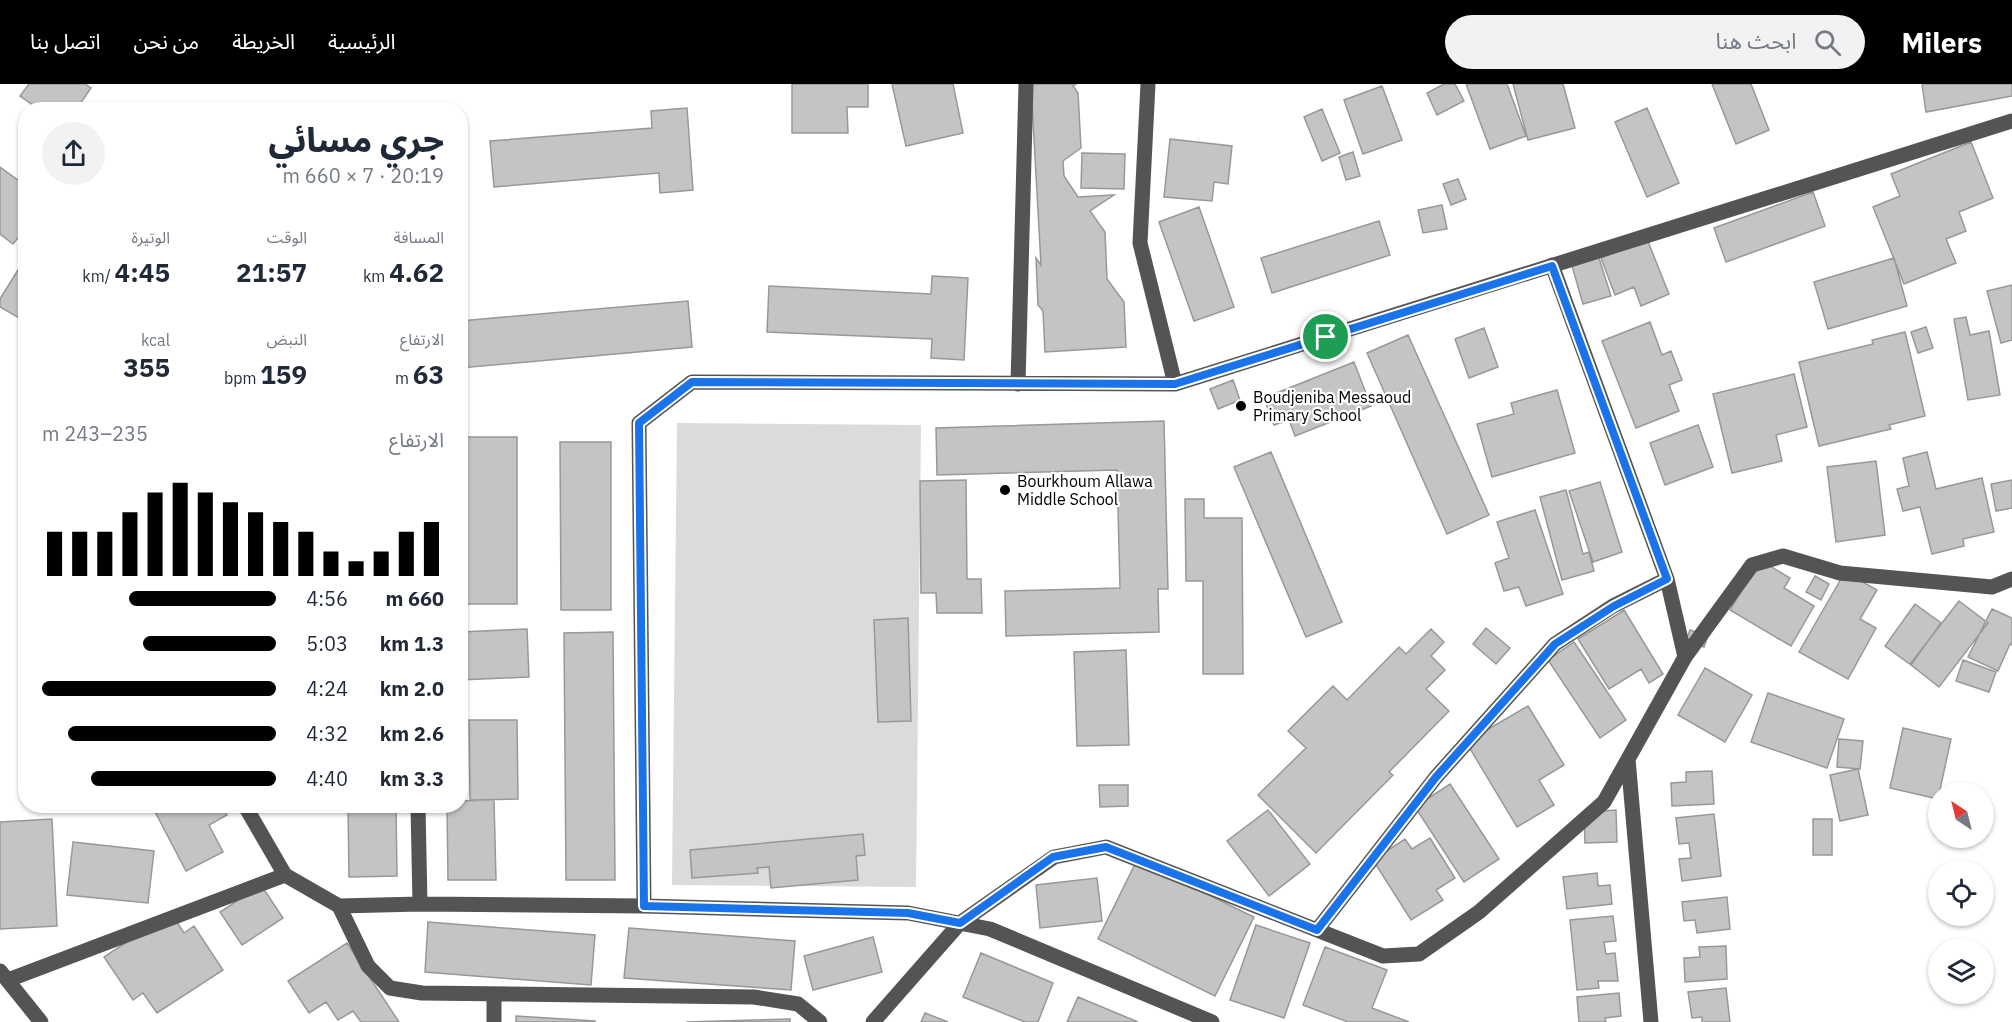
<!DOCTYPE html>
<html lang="ar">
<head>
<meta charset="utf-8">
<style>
  :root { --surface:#fff; --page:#f2f2f3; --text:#1f2937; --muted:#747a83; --accent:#000 }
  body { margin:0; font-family:"IBM Plex Sans","Noto Sans Arabic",sans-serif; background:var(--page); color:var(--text); direction:rtl; height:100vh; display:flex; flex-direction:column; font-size:22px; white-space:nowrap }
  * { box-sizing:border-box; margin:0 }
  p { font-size:20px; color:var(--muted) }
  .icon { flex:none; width:33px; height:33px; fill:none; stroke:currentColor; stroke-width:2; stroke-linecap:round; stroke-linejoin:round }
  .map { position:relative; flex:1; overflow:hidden; direction:ltr }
  .details { position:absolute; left:18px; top:18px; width:450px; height:711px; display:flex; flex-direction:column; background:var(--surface); border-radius:24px; box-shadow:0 2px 4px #0004; direction:rtl }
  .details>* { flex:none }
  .needle { width:39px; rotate:325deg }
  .controls { position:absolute; left:1928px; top:698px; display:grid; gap:12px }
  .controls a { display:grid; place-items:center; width:66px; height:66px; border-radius:50%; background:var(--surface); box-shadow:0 2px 4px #0004; font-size:30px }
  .pin { position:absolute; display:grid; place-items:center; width:51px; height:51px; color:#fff; margin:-26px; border:3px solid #fff; border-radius:50%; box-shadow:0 2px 6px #0007 }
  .round { display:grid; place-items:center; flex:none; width:63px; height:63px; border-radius:32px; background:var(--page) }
  .summary { display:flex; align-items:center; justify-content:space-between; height:102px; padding:0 24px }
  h1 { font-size:33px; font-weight:800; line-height:45px }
  .figures { display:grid; grid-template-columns:repeat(3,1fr); gap:9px; height:102px; padding:6px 24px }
  .figures div { display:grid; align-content:center }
  .figures b { font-size:26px; font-weight:800 }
  .figures small { font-size:16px; font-weight:400 }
  .figures p { font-size:16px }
  .chart { height:168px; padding:12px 24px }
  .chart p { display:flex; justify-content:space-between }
  .chart svg { width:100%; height:108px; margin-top:6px; stroke:var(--accent); stroke-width:6 }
  ul { padding:0 24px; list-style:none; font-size:20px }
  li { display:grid; grid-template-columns:96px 72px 1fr; align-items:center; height:45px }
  li i { height:15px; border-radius:8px; background:var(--accent) }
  header { display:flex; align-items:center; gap:36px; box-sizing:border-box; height:84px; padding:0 30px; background:var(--accent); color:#fff }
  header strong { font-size:28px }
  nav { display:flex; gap:33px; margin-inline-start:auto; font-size:21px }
  .search { width:420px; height:54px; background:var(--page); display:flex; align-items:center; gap:15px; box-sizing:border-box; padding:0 21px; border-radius:33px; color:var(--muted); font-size:22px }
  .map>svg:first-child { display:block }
  .green { fill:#dbdbdb }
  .building { fill:#c4c4c4; stroke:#989898; stroke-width:1.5 }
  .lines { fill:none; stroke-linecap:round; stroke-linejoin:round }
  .minor { stroke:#545454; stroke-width:15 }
  .route-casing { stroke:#fff; stroke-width:12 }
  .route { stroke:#1a73e8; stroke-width:8 }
  .poi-dot { fill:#000; stroke:#fff; stroke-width:2 }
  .labels { text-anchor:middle; stroke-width:4.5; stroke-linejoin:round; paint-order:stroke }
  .poi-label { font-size:16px; fill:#000; stroke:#fff; text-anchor:start }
</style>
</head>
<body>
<header>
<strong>Milers</strong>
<div class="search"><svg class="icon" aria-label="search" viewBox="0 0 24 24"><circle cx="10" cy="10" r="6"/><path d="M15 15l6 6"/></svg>ابحث هنا</div>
<nav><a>الرئيسية</a><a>الخريطة</a><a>من نحن</a><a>اتصل بنا</a></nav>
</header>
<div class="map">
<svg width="2012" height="938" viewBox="0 0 2012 938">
  <rect width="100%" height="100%" fill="#fff"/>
  <path class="green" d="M677 339 921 341 916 803 672 801Z"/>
  <path class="building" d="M29 0H85L91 4 76 26H40L20 12Z
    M792 0H868V23H847L848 49H792Z
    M892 0H953L963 49 906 62Z
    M1031 0H1076L1073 2 1078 9 1081 64 1063 77 1064 92 1078 113 1114 111 1090 127 1105 148 1107 195 1124 218 1126 263 1045 268 1043 227 1038 221 1036 174 1041 181Z
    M1444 0H1455L1464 17 1437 31 1427 9Z
    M1466 0H1507L1526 52 1490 65Z
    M1513 0H1563L1575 44 1528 56Z
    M1712 0H1751L1769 46 1736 60Z
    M1922 0H2012V12L1926 28Z
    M1382 2 1402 56 1363 70 1344 16Z
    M687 24 693 106 660 109 659 89 494 103 490 57 652 44 651 27Z
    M1647 24 1679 99 1647 113 1615 38Z
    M1322 25 1340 69 1322 77 1304 33Z
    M1170 55 1232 62 1228 100 1214 98 1212 117 1164 113Z
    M1971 58 1993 114 1959 128 1966 147 1946 155 1956 179 1904 200 1873 123 1900 112 1891 90Z
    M1353 68 1360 92 1346 96 1339 73Z
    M1082 69 1125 70 1124 105 1081 104Z
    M0 83 26 102V144L13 160 0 150Z
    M1458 95 1466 115 1451 121 1443 100Z
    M1813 108 1825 142 1726 178 1714 144Z
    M1442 121 1447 145 1423 149 1418 126Z
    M1199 123 1234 223 1194 237 1159 138Z
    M1379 137 1390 171 1272 209 1261 174Z
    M1647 155 1669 210 1641 222 1634 203 1615 211 1601 174Z
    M1599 174 1611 212 1583 220 1572 182Z
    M1894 174 1907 222 1828 245 1814 198Z
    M21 181 26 183V238L0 223V215Z
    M932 192 968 194 964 276 931 274 932 255 767 248 769 202 931 210Z
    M2012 201V256L2001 259 1987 207Z
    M688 217 692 263 460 284V237Z
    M1966 233 1970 251 1989 247 2000 311 1968 316 1954 235Z
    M1650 238 1662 271 1671 267 1682 296 1669 301 1679 327 1636 344 1602 257Z
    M1926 243 1933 264 1918 269 1911 248Z
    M1484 244 1498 283 1469 294 1455 255Z
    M1905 248 1925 332 1889 341 1891 345 1819 362 1799 278 1873 260 1872 256Z
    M1408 251 1489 431 1447 450 1367 269Z
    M1354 278 1371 322 1295 352 1289 336 1274 341 1264 314Z
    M1794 290 1807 343 1776 351 1782 377 1732 389 1713 310Z
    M1233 296 1240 316 1218 325 1210 305Z
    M1557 306 1575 369 1492 393 1477 340 1514 330 1511 319Z
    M26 310V322L20 318Z
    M1164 337 1168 505H1158L1159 548 1006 552 1005 507 1120 504 1117 386 937 391 936 344Z
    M1698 341 1713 383 1665 401 1650 359Z
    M467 353H517V520H467Z
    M560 358H611V526H561Z
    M1271 368 1342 538 1306 553 1234 383Z
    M1927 368 1936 405 1982 394 1994 448 1963 455 1964 462 1932 470 1920 423 1903 427 1897 405 1909 402 1903 374Z
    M1876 377 1885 451 1836 458 1827 383Z
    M966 396 967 495H981L982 529H937L936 509H921L920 397Z
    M2012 396V424L1996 427 1991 400Z
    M1600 398 1622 468 1593 478 1569 407Z
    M1566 406 1583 470 1589 468 1594 487 1562 496 1540 413Z
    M1185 415H1204V434H1242L1243 590H1203V497H1186Z
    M1535 426 1563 510 1526 522 1519 503 1504 507 1495 479 1509 474 1497 438Z
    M1760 476 1790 494 1784 504 1814 522 1791 562 1730 526Z
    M1845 488 1877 506 1860 535 1876 544 1848 595 1799 568Z
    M1815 492 1829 500 1821 516 1806 508Z
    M1959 517 1988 539 1939 603 1910 580Z
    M1915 520 1941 539 1911 581 1885 562Z
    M1992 525 2012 534V561L2010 560 1998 587 1968 573Z
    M1624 526 1663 590 1649 599 1641 585 1609 605 1578 555Z
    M908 534 911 637 878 638 874 536Z
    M1486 544 1510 564 1496 580 1473 560Z
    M527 545 529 593 460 596V548Z
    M1431 545 1444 558 1431 572 1445 586 1426 605 1449 627 1389 688 1393 691 1316 769 1258 711 1306 664 1288 647 1333 602 1347 616 1399 563 1406 570Z
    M1690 546 1708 552 1704 563 1686 557Z
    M613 548 615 796H566L564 549Z
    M1574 558 1626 636 1600 654 1548 576Z
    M1126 566 1129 661 1077 662 1074 568Z
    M1963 576 1996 588 1989 608 1956 597Z
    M1705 584 1752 611 1725 658 1678 631Z
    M1768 609 1844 635 1827 684 1751 658Z
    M1528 622 1564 681 1539 696 1554 721 1517 743 1466 658Z
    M469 636H517L518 715 470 716Z
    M1903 644 1951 655 1938 715 1890 704Z
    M1839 655 1863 657 1860 685 1837 683Z
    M1858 685 1868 731 1840 737 1830 691Z
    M1712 687 1714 720 1672 722 1671 699 1686 698V688Z
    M1450 700 1499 775 1464 798 1415 723Z
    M1099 701H1128V722L1100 723Z
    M494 716 496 796H448L447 722H460V717Z
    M152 722H222L227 731 209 741 223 768 186 787Z
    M348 722H396L397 792 349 793Z
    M1268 726 1310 780 1269 812 1227 757Z
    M1616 726 1617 758 1585 759 1584 728Z
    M1714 730 1721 792 1682 797 1679 775 1691 774 1689 759 1679 760 1676 734Z
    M52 735 57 842 0 845V738Z
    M1813 735H1832V771H1813Z
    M863 750 865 771 856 772 858 796 771 804 769 783 757 784 758 789 692 794 690 766Z
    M1430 754 1455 794 1436 806 1443 816 1411 836 1373 776 1405 755 1412 765Z
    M73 758 154 767 148 819 67 811Z
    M1137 776 1254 833 1215 912 1098 855Z
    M1597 789 1598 802 1610 801 1612 820 1567 825 1563 793Z
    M1097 794 1102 837 1040 844 1036 801Z
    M261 801 283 834 242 861 220 828Z
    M1727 813 1730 845 1697 849 1695 836 1684 837 1682 818Z
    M171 829 184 849 194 842 223 886 157 929 143 909 133 916 104 873Z
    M1613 832 1616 857 1604 858 1606 870 1615 869 1618 897H1598L1599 904 1577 906 1570 836Z
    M428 838 595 851 591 901 425 888Z
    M1256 841 1310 859 1284 934 1230 916Z
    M629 844 795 857 791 906 624 894Z
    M873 853 882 888 813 906 804 872Z
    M347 859 399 938H361L353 927 338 936 326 918 309 929 288 897Z
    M1726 862 1727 895 1685 898 1684 874 1700 873 1699 863Z
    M1325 863 1387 886 1372 924 1409 938H1348L1303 921Z
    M981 869 1053 899 1038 938H1025L963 913Z
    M1726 904 1730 938H1702V933L1692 934 1688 908Z
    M1619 909 1621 932 1605 934 1606 938H1579L1577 913Z
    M1078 913 1138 938H1067Z
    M925 929 948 938H921Z
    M516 932 595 937V938H516Z
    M790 935V938H686Z"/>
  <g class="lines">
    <path class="minor" d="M1148 0 1140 159 1175 300
      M1552 181 1667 495 1685 573
      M1018 300 1026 0
      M1628 675 1651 938
      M245 722 285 791 339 822 420 820 644 822 908 829 990 845 1212 938
      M418 722 420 820
      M339 822 368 882 390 904 422 909 754 913 798 920 820 938
      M644 822 639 339 692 298 1175 300 2012 37
      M1317 846 1436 693 1555 560 1613 522 1667 495
      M0 887 41 938
      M8 896 285 791
      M494 938V910
      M873 938 960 839 1054 773 1106 763 1383 872 1419 870 1479 828 1604 718 1685 573 1752 481 1783 472 1840 489 1992 503 2012 495"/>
  </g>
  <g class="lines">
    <defs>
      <path id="route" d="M1552 182 1667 495 1614 522 1555 560 1436 693 1317 846 1106 763 1053 773 960 839 908 829 644 822 639 339 692 298 1175 300Z"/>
    </defs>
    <use href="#route" class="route-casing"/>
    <use href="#route" class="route"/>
  </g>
  <g class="poi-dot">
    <circle cx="1241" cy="322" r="6"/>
    <circle cx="1005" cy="406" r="6"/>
  </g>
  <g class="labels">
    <g class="poi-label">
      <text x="1253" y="319">Boudjeniba Messaoud<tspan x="1253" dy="18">Primary School</tspan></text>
      <text x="1017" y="403">Bourkhoum Allawa<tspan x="1017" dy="18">Middle School</tspan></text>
    </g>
  </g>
</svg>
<div class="controls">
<a><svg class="needle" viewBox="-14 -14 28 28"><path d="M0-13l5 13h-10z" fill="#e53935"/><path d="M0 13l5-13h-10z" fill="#747a83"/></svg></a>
<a><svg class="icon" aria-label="locate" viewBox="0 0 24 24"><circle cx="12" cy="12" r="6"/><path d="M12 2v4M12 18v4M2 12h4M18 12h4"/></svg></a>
<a><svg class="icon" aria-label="layers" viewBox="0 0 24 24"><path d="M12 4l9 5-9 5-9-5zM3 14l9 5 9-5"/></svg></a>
</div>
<div class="pin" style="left:1326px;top:253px;background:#1e9e55"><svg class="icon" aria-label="arrive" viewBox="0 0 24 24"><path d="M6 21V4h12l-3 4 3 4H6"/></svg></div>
<section class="details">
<div class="summary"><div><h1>جري مسائي</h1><p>20:19 · 7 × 660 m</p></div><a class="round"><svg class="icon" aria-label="share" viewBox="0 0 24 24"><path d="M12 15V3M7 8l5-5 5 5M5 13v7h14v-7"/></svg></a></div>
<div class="figures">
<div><p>المسافة</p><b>4.62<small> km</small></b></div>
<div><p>الوقت</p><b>21:57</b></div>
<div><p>الوتيرة</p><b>4:45<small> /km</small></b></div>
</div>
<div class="figures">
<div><p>الارتفاع</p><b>63<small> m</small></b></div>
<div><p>النبض</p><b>159<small> bpm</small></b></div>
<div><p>kcal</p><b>355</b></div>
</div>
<div class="chart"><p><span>الارتفاع</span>235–243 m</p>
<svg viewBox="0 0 160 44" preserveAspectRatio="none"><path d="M5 44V26M15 44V26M25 44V26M35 44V18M45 44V10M55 44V6M65 44V10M75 44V14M85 44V18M95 44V22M105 44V26M115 44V34M125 44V38M135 44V34M145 44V26M155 44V22"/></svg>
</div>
<ul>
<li><b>660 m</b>4:56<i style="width:63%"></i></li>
<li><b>1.3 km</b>5:03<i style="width:57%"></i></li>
<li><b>2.0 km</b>4:24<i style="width:100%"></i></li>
<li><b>2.6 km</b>4:32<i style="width:89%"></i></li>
<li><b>3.3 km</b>4:40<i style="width:79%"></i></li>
</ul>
</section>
</div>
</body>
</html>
